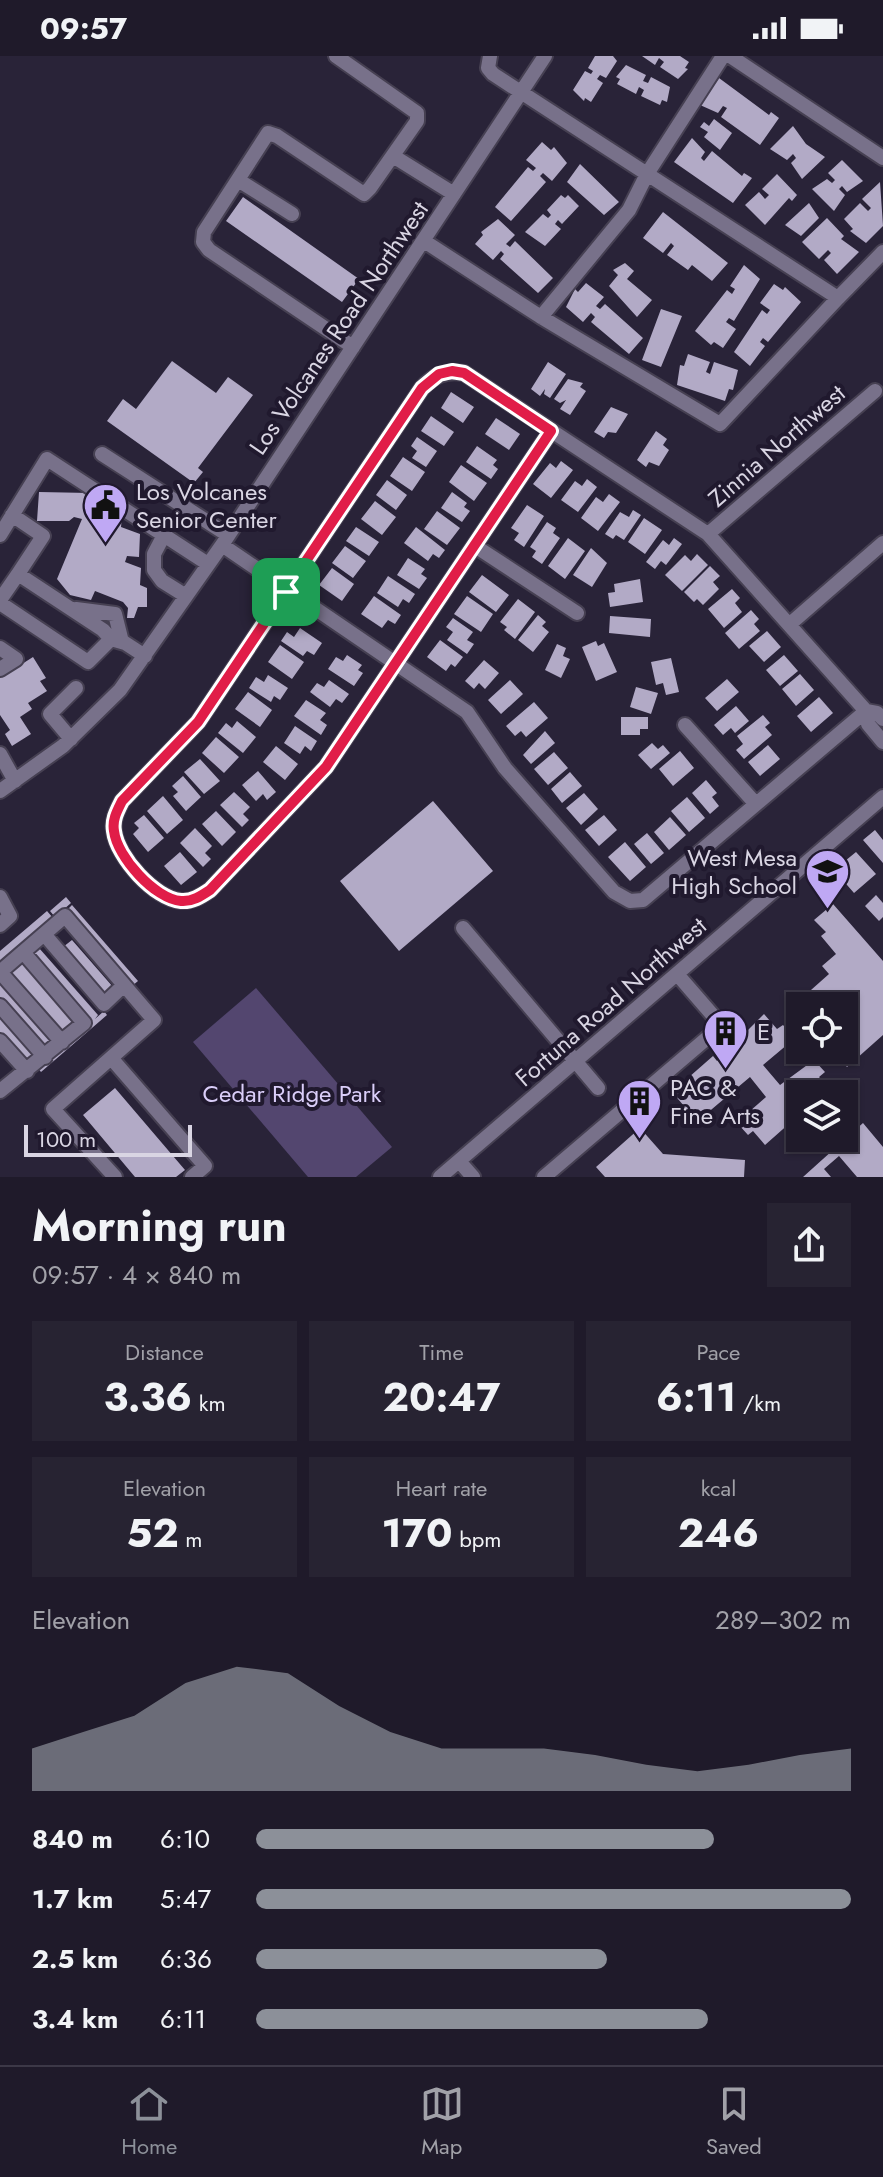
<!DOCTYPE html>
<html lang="en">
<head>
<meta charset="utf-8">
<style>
  :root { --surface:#1f1a2a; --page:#272332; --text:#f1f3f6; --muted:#a1a1a8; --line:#3c3847; --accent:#8c9099 }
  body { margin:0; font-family:Jost,sans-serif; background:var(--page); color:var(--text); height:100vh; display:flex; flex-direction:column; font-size:30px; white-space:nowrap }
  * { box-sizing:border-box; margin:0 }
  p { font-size:26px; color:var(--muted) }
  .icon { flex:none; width:44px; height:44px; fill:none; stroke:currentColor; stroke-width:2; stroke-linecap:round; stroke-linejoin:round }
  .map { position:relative; height:1121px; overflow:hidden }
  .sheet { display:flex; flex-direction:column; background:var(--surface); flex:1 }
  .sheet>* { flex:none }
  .fabs { position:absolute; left:786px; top:936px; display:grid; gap:16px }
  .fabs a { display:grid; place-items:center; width:72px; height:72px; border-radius:0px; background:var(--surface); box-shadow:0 2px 6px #0004,0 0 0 2px var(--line); font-size:40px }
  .scale { position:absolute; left:24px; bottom:20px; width:168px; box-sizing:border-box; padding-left:8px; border:4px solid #d9d5e3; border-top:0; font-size:22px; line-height:28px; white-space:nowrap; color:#d9d5e3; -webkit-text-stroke:6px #20192e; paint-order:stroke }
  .pin { position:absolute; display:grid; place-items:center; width:68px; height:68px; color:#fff; margin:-34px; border-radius:16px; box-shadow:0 4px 12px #0006 }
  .round { display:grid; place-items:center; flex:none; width:84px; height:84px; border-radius:0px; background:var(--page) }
  .headline { display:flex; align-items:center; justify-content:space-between; height:136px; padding:0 32px }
  h1 { font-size:44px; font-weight:700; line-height:60px }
  .stats { display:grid; grid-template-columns:repeat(3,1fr); gap:12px; height:136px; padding:8px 32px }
  .stats div { display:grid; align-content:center; border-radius:0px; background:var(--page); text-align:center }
  .stats b { font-size:40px; font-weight:700 }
  .stats small { font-size:22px; font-weight:400 }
  .stats p { font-size:22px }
  .chart { height:224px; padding:16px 32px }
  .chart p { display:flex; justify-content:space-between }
  .chart svg { width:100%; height:144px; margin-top:8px; fill:var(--accent); opacity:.7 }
  ul { padding:0 32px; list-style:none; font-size:26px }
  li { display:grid; grid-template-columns:128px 96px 1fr; align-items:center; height:60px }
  li i { height:20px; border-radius:10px; background:var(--accent) }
  .status { display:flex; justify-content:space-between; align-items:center; height:56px; padding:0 40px; background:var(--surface); direction:ltr }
  .status svg { height:22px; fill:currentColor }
  .dock { display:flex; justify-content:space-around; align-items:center; height:112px; border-top:2px solid var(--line); background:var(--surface); font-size:22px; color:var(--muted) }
  .dock a { display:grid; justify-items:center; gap:4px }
  .dock .active { color:var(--accent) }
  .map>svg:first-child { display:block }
  .green { fill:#53466f }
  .building { fill:#b2aac6 }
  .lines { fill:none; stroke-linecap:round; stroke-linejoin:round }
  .minor-casing { stroke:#464052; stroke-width:18 }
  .minor { stroke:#78718a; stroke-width:14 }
  .route-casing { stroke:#fff; stroke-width:16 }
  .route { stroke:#e11d48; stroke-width:10 }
  .labels { text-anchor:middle; stroke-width:8; stroke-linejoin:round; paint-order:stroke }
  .street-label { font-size:24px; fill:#d9d5e3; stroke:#20192e }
  .poi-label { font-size:24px; fill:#d9d5e3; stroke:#20192e; text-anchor:start }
  .park-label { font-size:24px; fill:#dacef9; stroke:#20192e }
</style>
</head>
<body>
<div class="status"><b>09:57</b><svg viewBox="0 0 49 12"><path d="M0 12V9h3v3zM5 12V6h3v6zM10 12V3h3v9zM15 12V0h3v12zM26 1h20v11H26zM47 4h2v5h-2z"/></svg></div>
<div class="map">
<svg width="883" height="1121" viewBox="0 0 883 1121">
  <rect width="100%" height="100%" fill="#292338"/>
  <path class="green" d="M256 932 392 1091 356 1121H308L193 986Z"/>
  <path class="building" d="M595 0H613L617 5 606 22 600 19 597 23 603 27 591 46 585 42 584 45 573 34 585 15 591 18 593 15 588 12Z
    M642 0H680L689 6 685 12 688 13 678 23 660 11 664 6 659 2 655 9Z
    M626 9 646 19 643 25 648 27 651 21 670 31 667 46 662 44 660 49 641 40 644 34 639 31 636 38 617 28 620 23 616 21Z
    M719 22 769 59 771 56 779 62 760 89 721 61 727 52 723 50 718 57 700 49Z
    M714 63 732 77 720 94 704 81 708 76 700 71 704 66 709 70Z
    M793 70 806 88 825 101 802 123 791 107 796 102 793 98 787 104 770 93Z
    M692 82 705 96 701 102 704 105 712 95 742 120 744 117 752 122 733 147 674 106Z
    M542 86 551 94 554 91 567 107 552 125 543 117 540 120 546 126 511 165 495 151 528 111 533 115 536 112 526 104Z
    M842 104 863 125 847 136 842 130 839 133 845 139 834 155 812 133 827 123 832 127 835 124 828 117Z
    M580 108 619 146 604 159 567 126Z
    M777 118 797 139 792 145 789 142 765 169 745 149 759 136 765 143 769 139 762 133Z
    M880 126 883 170 866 187 850 175 853 173 844 163 860 147 868 155 871 152 862 143Z
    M561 139 565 142 568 139 579 150 562 168 558 164 555 168 561 173 545 190 525 176 543 158 548 162 551 159 547 154Z
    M243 141 359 223 342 246 226 165Z
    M809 147 819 162 801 180 785 169Z
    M663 156 728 207 712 225 692 209 688 214 667 199 674 190 671 187 663 197 643 182Z
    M827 162 844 180 841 183 859 196 837 218 824 204 831 197 828 194 819 203 802 186Z
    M498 163 515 179 506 188 510 191 515 185 553 222 538 237 500 203 504 198 501 195 493 204 475 188 483 179 481 176Z
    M625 207 634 215 627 223 652 244 637 261 609 230 618 219 613 214Z
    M744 209 760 223 734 265 729 262 726 266 736 273 723 292 714 286 711 289 695 275 727 234 732 238 735 233 730 230Z
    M586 227 604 241 596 250 600 253 605 248 643 282 629 298 591 266 595 261 591 257 583 266 566 251 575 233 578 236Z
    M774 228 783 234 785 231 801 246 768 286 763 282 760 286 765 290 750 310 734 296 762 254 767 258 770 254 760 247Z
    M661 253 682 260 661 311 642 304Z
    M688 298 710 306 706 316 710 318 714 306 738 314 733 334 729 333 725 345 677 329 680 309 684 310Z
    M172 305 216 337 228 321 253 339 198 412 203 416 194 427 107 365 123 343 136 353Z
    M548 306 566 318 550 342 544 338 545 333 540 340 531 333Z
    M568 323 583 327 580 331 586 335 570 359 560 353 566 344 560 347 554 343Z
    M451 336 474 351 463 367 441 352Z
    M611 351 628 358 616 377 608 376 604 382 594 376Z
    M431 360 454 376 444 390 421 375Z
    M496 362 520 378 509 394 485 378Z
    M656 375 667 383 663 389 669 394 659 410 649 406 646 411 637 404Z
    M417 381 437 395 426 411 412 402 417 395 411 390Z
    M477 390 497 404 493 409 498 413 491 423 466 406Z
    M403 401 425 416 412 435 390 420Z
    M561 405 573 414 551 442 533 428 550 407 556 412Z
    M461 409 487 427 474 445 449 426Z
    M587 423 597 431 578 456 561 444 575 425 582 430Z
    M387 424 407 439 396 454 376 439Z
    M39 436 90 437 89 463 101 468 104 460H122L121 471 140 478 139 501 127 500 125 506 141 512 140 529 147 532V551H138L134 562H127L128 552 123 546 95 535 91 544 70 539 57 523 82 463 74 461 69 465H37Z
    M452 436 467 447 464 451 470 455 462 466 441 452Z
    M609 438 620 446 598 475 581 462 596 441 603 446Z
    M375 445 396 461 382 479 361 463Z
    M527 449 544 460 524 491 514 484 519 477 511 472Z
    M633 454 641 459 624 484 616 479 613 483 605 478 620 456 629 461Z
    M437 455 460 472 447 489 424 473Z
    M644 462 662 474 645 498 628 486Z
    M547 466 556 472 553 477 560 482 542 508 532 501 536 495 530 491Z
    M356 471 379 486 369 500 346 485Z
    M416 471 445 494 439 502 433 498 428 505 404 487Z
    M568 482 585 495 565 523 548 510Z
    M674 482 682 488 666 509 661 505 655 513 646 506 663 484 669 489Z
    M345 490 366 505 353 522 332 507Z
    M591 492 607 507 592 531 573 519Z
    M697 498 708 509 682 535 665 519 685 499 691 505Z
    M408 502 425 513 421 518 427 522 419 533 397 519Z
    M710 510 720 520 713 526 719 533 703 549 697 543 694 546 684 536Z
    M332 512 354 528 342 545 319 529Z
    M482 519 509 539 496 556 469 536Z
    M388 520 415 538 409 547 403 543 398 551 377 537Z
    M640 523 643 546 610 551 608 537 615 536 614 528Z
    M732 533 740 542 735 547 742 556 724 572 708 553Z
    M374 540 401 559 395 568 388 564 382 572 361 558Z
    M467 540 493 558 481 576 454 558Z
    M518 543 535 556 515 583 504 574 507 571 500 566Z
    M751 554 759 563 754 568 760 575 739 593 725 577Z
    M538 559 546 566 542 570 549 576 533 596 518 584Z
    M610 560 651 563 650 581 609 577Z
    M453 562 473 576 467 584 474 588 467 598 447 584 453 576 446 571Z
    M300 572 322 587 314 599 307 595 303 600 281 585 287 576 294 581Z
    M767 575 781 591 764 606 749 590Z
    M440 584 463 601 455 611 451 608 446 615 427 601Z
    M596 585 598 590 604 587 617 616 596 625 582 591Z
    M557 588 566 592 563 600 570 603 561 622 545 614Z
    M280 589 304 606 292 623 268 606Z
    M347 599 362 609 358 614 363 617 354 630 328 613 336 601 343 605Z
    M784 599 798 615 780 630 766 614Z
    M33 601 46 622 40 625 47 635 28 647 32 653 20 661 31 678 12 690 5 678 10 674 0 659V622Z
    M671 602 679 636 666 639 663 627 656 629 651 606Z
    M484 604 499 617 485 633 479 627 474 633 465 625Z
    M800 618 814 634 796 650 782 633Z
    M268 619 288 632 280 644 274 640 271 646 249 632 256 621 264 626Z
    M727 623 739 636 717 655 705 642Z
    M329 624 349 638 342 647 336 643 330 651 310 636 317 627 324 631Z
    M510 624 523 638 501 658 488 644Z
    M636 631 658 637 651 658 630 651Z
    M248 636 272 654 260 671 235 653Z
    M819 641 833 657 811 676 797 660Z
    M306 644 326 657 320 664 327 669 321 679 294 660Z
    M534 646 548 662 526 681 521 675 515 680 506 670Z
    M736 650 749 665 735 677 731 672 723 679 714 669Z
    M763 659 770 667 765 671 772 679 744 703 736 694 743 688 737 680Z
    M621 661H648V673H640V679H621Z
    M237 665 256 681 243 697 218 677 226 667 232 672Z
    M295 670 317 685 311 695 305 690 300 698 284 687Z
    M545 675 555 687 531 708 523 699Z
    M216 681 239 701 224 717 202 697Z
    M652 687 658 693 663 689 670 697 651 713 638 699Z
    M768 689 780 703 760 720 748 706Z
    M276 690 298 708 285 724 263 706Z
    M680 695 694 712 673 730 659 713Z
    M554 696 568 712 548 729 534 713Z
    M200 703 220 725 204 738 184 716Z
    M258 715 276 736 267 744 263 738 256 745 242 729Z
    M570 716 582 730 562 747 551 733Z
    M183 720 201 741 186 755 173 740 178 736 172 730Z
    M706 724 717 737 712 741 719 750 710 758 692 737Z
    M234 736 250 751 243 758 249 764 242 771 220 749Z
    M584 737 598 753 581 769 566 752Z
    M163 740 183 764 167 778 147 755Z
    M687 741 705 762 689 776 671 755Z
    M433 745 493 815 399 895 340 825Z
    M216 755 236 776 222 790 202 768Z
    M144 759 164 782 148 796 133 778 139 772 134 767Z
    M604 759 617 774 599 790 585 774Z
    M670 761 686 779 669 794 654 776Z
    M195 772 212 790 205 797 211 803 203 811 180 787Z
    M875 774 883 784V807L863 784Z
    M647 777 664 797 651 808 634 788Z
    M625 786 646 811 630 825 608 801Z
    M180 796 197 816 181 829 164 810Z
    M856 796 876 818 854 837 834 814Z
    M876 839 883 847V861L879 865 865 850Z
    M66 841 71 847 55 861 50 855Z
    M833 848 883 905V979L847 1011 832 994H844V950H800V957L793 950 829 918 822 910 836 898 821 880 826 876 814 864Z
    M72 849 138 925 132 930 66 855Z
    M47 855 53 862 0 908V895Z
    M72 884 113 931 104 938 63 891Z
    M39 892 98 959 95 963 104 955 107 959 41 1016 37 1011 90 967 31 899Z
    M21 906 73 966 61 976 9 916Z
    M0 925 52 985 44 991 0 941Z
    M764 958 777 973 783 969 792 979 785 985 788 988 763 1009 780 1029 814 1004 825 1016 819 1021 831 1035 827 1038H800V1058L765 1089 753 1075 748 1079 739 1069 745 1064 742 1062 766 1041 750 1021 699 1064 697 1062 690 1068 678 1055 684 1050 672 1036 713 1000 717 1005Z
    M0 961 34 1000 26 1006 0 976Z
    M115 1032 185 1114 176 1121H135L83 1059Z
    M863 1067 883 1091V1121H857L839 1100 824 1113 831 1121H803Z
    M640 1072 663 1098 745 1104 744 1121H605L596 1111Z"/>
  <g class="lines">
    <defs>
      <path id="minor" d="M336 0 417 57V65L370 132 364 138 277 80 268 77 204 176 203 186 209 194 353 291
        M730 0 883 102
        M393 100 454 138
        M238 124 292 158
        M424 185 541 261 720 368 838 242 493 18 488 12 490 0
        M838 242 883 196
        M541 261 629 154 647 118 723 0
        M551 375 326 711 210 834C201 840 192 846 181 845 155 843 117 801 114 775 112 764 117 755 122 745L198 666 422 332C434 319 446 314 464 317L708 478 866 655 868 668 883 686
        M102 398 228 479
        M12 459 43 480 18 518
        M708 478 875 335
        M0 479 47 403 208 508
        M164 479 154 498V514L162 525 186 540
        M222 489 467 656 505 712 614 836 630 845 643 844 866 655
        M475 490 577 557
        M0 544 18 518 103 574 111 583
        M0 547 88 606 111 583 125 587 145 600
        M76 553 115 558 122 586
        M790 568 883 487
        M0 592 16 603 0 613
        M866 655 877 657 883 663
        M685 669 755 747
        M71 683 50 658 76 632
        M0 698 15 725
        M0 735 63 690 120 634 222 489 545 0
        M0 841 10 860 0 869
        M463 872 598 1032
        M44 878 104 948 124 929
        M0 916 65 860 154 964 53 1053 115 1121
        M0 916 62 986
        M0 950 45 1001
        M0 985 27 1015
        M112 1003 205 1110 192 1121
        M0 1035 84 967 23 896
        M459 1105 473 1121
        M440 1121 883 741
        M544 1121 713 977 716 963 677 918"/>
    </defs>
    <use href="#minor" class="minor-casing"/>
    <use href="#minor" class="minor"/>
  </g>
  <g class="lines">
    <defs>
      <path id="route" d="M452 315 464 317 551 375 326 711 210 834C201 840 192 846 181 845 155 843 117 801 114 775 112 764 117 755 122 745L198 666 422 332 439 318Z"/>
    </defs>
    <use href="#route" class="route-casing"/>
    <use href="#route" class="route"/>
  </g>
  <defs>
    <symbol id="civic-pin" viewBox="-11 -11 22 30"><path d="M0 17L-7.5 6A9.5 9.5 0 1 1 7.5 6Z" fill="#bfa8f4" stroke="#20192e"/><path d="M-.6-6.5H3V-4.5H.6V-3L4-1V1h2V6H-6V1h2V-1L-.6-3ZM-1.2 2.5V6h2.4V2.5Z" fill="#111"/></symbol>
    <symbol id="school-pin" viewBox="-11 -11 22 30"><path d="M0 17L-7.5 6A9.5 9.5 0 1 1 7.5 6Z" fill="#bfa8f4" stroke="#20192e"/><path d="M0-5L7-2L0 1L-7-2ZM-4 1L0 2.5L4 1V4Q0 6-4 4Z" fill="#111"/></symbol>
    <symbol id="building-pin" viewBox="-11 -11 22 30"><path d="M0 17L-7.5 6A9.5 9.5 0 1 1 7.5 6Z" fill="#bfa8f4" stroke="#20192e"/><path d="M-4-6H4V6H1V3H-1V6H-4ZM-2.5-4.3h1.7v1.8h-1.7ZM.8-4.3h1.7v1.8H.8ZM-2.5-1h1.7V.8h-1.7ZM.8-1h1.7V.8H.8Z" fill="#111"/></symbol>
  </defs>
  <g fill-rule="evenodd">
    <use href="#civic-pin" x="80" y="424" width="51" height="69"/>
    <use href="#school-pin" x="802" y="790" width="51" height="69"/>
    <use href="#building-pin" x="700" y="950" width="51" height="69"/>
    <use href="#building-pin" x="614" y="1020" width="51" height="69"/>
  </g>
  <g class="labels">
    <g class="street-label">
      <text transform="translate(339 272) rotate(-56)" y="8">Los Volcanes Road Northwest</text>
      <text transform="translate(777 390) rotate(-41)" y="8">Zinnia Northwest</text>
      <text transform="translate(611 946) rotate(-41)" y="8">Fortuna Road Northwest</text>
    </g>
    <g class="poi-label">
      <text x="136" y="444">Los Volcanes<tspan x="136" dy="28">Senior Center</tspan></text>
      <text x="797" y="810" text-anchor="end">West Mesa<tspan x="797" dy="28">High School</tspan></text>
      <text x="757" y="984">E</text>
      <text x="670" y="1040">PAC &amp;<tspan x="670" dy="28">Fine Arts</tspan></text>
    </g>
    <g class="park-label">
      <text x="292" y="1046">Cedar Ridge Park</text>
    </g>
  </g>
</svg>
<div class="fabs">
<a><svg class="icon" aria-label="locate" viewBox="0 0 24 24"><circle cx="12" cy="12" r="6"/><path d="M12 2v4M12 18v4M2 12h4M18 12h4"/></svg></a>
<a><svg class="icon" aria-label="layers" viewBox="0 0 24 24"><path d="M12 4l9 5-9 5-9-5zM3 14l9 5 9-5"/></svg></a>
</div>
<div class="scale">100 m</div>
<div class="pin" style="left:286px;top:536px;background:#1e9e55"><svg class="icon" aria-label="arrive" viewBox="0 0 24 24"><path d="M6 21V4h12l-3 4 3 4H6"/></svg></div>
</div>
<section class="sheet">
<div class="headline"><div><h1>Morning run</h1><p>09:57 · 4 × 840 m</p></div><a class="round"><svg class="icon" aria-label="share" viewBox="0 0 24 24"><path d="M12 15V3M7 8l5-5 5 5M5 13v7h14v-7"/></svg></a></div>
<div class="stats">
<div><p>Distance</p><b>3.36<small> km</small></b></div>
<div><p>Time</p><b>20:47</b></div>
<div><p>Pace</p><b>6:11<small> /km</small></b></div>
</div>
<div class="stats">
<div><p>Elevation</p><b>52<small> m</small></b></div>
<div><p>Heart rate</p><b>170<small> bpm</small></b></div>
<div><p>kcal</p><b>246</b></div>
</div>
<div class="chart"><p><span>Elevation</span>289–302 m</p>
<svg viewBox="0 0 160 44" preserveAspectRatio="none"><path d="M0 44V31L10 26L20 21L30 11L40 6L50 8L60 18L70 26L80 31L90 31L100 31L110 33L120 36L130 38L140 36L150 33L160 31V44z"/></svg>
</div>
<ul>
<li><b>840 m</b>6:10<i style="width:77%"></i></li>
<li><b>1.7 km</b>5:47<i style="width:100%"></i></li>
<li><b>2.5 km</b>6:36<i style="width:59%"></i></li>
<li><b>3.4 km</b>6:11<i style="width:76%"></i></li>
</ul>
</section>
<nav class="dock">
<a class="active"><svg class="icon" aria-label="home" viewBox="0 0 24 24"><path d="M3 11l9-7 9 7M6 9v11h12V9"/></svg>Home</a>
<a><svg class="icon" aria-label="map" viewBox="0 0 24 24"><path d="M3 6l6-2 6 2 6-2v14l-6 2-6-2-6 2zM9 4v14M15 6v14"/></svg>Map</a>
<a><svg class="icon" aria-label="saved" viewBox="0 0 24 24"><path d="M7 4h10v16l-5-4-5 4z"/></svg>Saved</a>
</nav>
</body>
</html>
